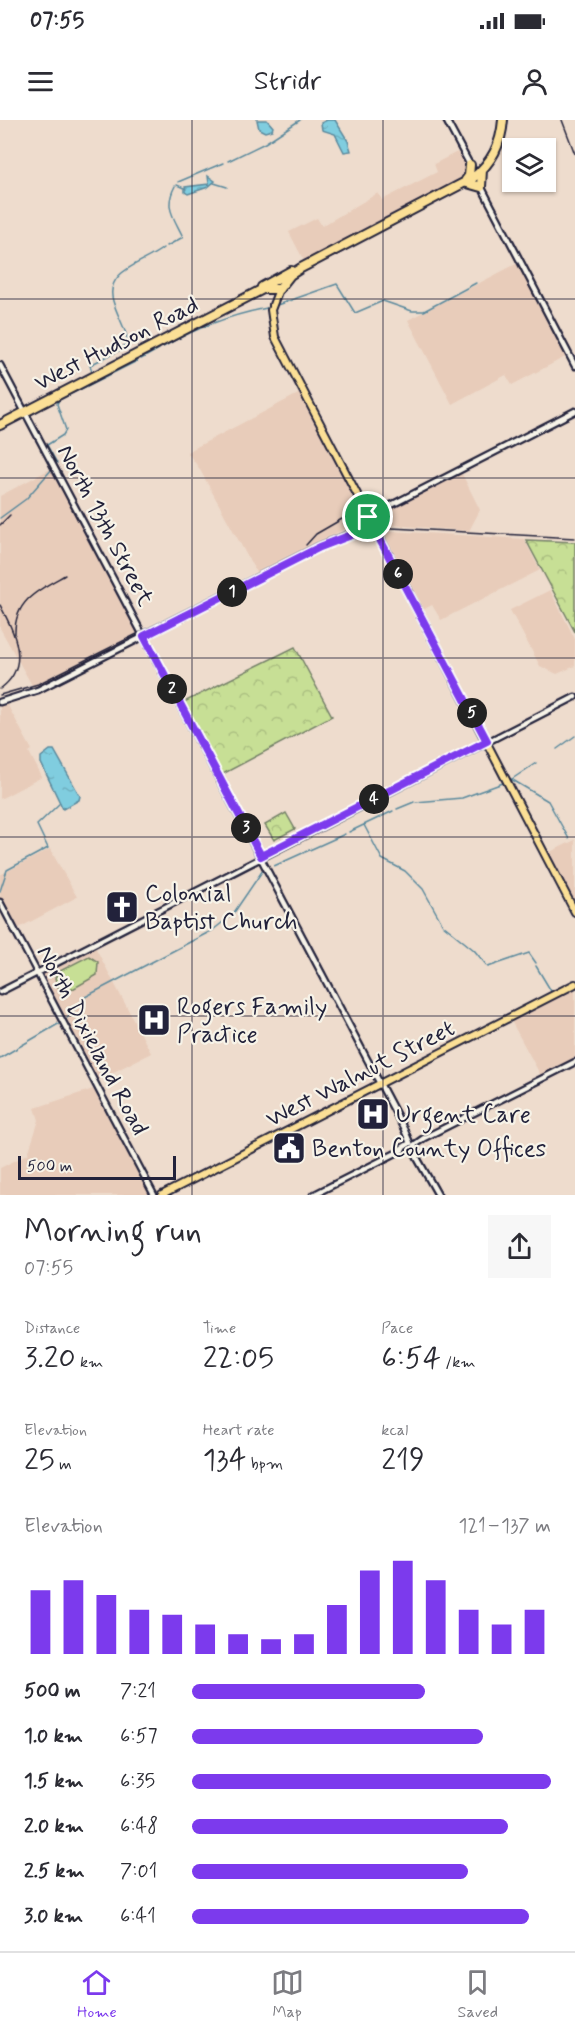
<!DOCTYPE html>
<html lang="en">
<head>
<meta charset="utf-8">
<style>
  :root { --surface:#fff; --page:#f7f7f7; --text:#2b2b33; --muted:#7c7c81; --line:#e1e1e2; --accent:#7c3aed }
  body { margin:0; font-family:Mynerve,sans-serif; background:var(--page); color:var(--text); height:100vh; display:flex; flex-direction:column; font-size:22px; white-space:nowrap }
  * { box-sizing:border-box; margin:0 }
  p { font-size:20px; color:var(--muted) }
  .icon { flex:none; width:33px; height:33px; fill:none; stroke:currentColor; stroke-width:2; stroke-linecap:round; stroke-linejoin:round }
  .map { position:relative; height:1075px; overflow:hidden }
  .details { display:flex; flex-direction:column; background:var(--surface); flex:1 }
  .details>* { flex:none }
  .buttons { position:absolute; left:502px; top:18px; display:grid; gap:12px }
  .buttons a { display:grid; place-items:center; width:54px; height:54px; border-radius:0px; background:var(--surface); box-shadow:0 2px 4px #0004; font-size:30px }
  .scale { position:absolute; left:18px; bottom:15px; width:158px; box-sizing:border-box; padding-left:6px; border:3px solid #22223b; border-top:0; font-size:16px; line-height:21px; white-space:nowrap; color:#22223b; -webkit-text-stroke:4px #f7f3e8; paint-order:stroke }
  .pin { position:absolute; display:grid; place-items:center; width:51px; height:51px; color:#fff; margin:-26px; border:3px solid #fff; border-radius:50%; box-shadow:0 2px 6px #0007 }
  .km { position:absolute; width:30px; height:30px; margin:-15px; border-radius:50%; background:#222; color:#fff; font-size:16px; line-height:30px; text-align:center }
  .round { display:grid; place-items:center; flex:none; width:63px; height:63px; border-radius:0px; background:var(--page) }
  .summary { display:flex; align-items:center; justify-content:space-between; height:102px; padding:0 24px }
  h1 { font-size:33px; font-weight:600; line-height:45px }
  .stats { display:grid; grid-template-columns:repeat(3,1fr); gap:9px; height:102px; padding:6px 24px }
  .stats div { display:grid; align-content:center }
  .stats b { font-size:30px; font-weight:600 }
  .stats small { font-size:16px; font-weight:400 }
  .stats p { font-size:16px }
  .chart { height:168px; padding:12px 24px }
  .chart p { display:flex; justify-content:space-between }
  .chart svg { width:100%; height:108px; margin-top:6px; stroke:var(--accent); stroke-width:6 }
  ul { padding:0 24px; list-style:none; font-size:20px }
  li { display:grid; grid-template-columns:96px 72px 1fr; align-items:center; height:45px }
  li i { height:15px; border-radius:8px; background:var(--accent) }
  .status { display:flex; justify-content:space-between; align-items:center; height:42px; padding:0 30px; background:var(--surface); direction:ltr }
  .status svg { height:16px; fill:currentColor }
  header { display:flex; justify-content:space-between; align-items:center; height:78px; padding:0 24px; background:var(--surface); font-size:27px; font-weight:600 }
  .dock { display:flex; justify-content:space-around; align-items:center; height:84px; border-top:2px solid var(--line); background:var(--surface); font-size:16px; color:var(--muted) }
  .dock a { display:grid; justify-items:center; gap:3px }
  .dock .active { color:var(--accent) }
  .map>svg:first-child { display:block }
  .built { fill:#e8ccba }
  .grass { fill:#c7df95; stroke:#748068; stroke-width:1.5 }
  .park { fill:url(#park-crowns); stroke:#748068; stroke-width:1.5 }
  .water { fill:url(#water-ripples); stroke:#5a899d; stroke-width:1.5 }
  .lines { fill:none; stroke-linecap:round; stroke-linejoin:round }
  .stream { stroke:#5a899d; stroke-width:1.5 }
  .secondary-casing { stroke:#22223b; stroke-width:9 }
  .primary-casing { stroke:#22223b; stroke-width:10 }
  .highway-casing { stroke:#22223b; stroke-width:12 }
  .secondary { stroke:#f7f3e8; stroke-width:4.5 }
  .primary { stroke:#fbdf96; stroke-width:6 }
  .highway { stroke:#fbdf96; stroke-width:8 }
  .rail { stroke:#22223b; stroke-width:1.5 }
  .route-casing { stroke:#fff; stroke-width:12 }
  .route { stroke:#7c3aed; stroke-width:8 }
  .grid { fill:none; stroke:#22223b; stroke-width:1.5; stroke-opacity:0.55 }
  .labels { text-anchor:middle; stroke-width:4.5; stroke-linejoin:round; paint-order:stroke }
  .street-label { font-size:24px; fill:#22223b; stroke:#f7f3e8 }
  .poi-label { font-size:24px; fill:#22223b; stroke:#f7f3e8; text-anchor:start }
</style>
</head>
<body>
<div class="status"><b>07:55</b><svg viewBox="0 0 49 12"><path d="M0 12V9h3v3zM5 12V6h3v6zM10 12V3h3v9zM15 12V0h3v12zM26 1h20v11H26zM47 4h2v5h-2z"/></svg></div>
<header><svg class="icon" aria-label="menu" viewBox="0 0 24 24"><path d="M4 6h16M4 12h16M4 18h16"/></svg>Stridr<svg class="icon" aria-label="person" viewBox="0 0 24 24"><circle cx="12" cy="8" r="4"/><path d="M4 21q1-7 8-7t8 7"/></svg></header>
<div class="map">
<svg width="575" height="1075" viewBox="0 0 575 1075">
  <defs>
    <pattern id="park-crowns" width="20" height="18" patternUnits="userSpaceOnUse" patternTransform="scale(1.5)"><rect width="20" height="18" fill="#c7df95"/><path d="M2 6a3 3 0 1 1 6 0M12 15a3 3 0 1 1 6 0" fill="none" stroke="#abbf81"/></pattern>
    <pattern id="water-ripples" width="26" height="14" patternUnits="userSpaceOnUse" patternTransform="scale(1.5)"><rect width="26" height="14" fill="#80cddf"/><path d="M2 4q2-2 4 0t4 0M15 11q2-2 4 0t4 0" fill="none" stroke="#6eb0c0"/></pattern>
  </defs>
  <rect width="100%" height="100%" fill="#eedccd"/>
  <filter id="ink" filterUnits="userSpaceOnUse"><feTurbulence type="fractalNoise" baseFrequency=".0167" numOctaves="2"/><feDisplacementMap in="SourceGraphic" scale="12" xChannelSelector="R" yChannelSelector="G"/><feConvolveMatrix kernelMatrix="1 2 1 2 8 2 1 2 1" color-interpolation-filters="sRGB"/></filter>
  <g filter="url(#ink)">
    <path class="built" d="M457 32 465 44 467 57 305 143 289 112 317 98 322 106 378 73 382 80 437 52 434 44Z
      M518 143 567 236 512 265 506 255 452 284 408 200Z
      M300 273 365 398 258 456 199 348 187 332Z
      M52 348 141 515 34 569 0 508V376Z
      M461 352 480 390 469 411 376 404 373 397Z
      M390 411 524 419 540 450 441 500 432 485 421 491 382 414Z
      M550 470 575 519V546L557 554 540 546 510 490Z
      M7 584 32 630 29 632 42 657 0 679V585Z
      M575 720V785H574L548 733Z
      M50 729 77 777 17 809 0 778V755Z
      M93 823 151 933 96 961 38 853Z
      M575 867V939L541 956 510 899Z
      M93 969 150 1075H0V1048L28 1034 39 1000 35 988Z"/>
    <path class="grass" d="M89 836 98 842 97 855 71 870 58 867 55 858 58 852Z"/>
    <path class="park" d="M526 420 575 422V512Z
      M295 527 332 596 219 656 180 584Z
      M286 693 295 709 274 720 265 705Z"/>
    <path class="water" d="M257 0H267L273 7 272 10 265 12 259 9Z
      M327 0H335L348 21 351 31 344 32 335 14 322 10 321 3Z
      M208 56 215 61 208 67 188 74 185 72V67L209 64Z
      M50 630H54L80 676 79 680 63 689 41 643V637Z"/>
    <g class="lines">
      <path class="stream" d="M228 41 265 23 300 0
        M178 62 223 43
        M214 63 227 67
        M177 65 186 69
        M167 126 183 117C173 96 164 87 175 66
        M277 185 337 164 355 193 383 181 412 191H424L476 163
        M163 227C196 208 230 195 267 188
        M141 239 159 229
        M92 252 90 245 120 230 128 221C125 207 117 195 113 181 104 150 145 143 163 128
        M57 343 47 325 63 315 66 310 57 284 59 280 137 241
        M0 398 26 379 52 349
        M557 629 575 616
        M511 659 548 681 569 719
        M512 659 536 643
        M416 682 462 678 503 663
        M397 689 414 682
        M364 705 382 739 405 751 423 769 443 805 474 830 488 847 529 833 536 843
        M349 712 393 691
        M274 746 345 714
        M0 771 7 750 48 728 37 705 60 683
        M536 846 551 871
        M67 898 85 877 213 810 233 794 263 750
        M0 938 60 903"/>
      <defs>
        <path id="secondary" d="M446 0 470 45
          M481 66 575 246
          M0 245 404 1009 410 1023 399 1030
          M0 582 38 570 320 427 354 414 368 397 575 291
          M0 782 154 1075
          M0 872 575 577
          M416 1036 438 1075
          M418 1036 414 1025 424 1018 575 942
          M313 1075 402 1030"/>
        <path id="primary" d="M279 169 271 190 275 217 575 792
          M162 1075 575 864"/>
        <path id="highway" d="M466 60 469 56 470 45
          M467 63 481 67 482 50
          M262 167 291 151
          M279 169 290 155 301 148 473 58C492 42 501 25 503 0
          M0 305 263 169H279"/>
      </defs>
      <use href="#secondary" class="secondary-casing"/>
      <use href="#primary" class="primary-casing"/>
      <use href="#highway" class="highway-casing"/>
      <use href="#secondary" class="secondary"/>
      <use href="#primary" class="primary"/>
      <use href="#highway" class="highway"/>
      <path class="rail" d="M562 0 575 34
        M0 405 10 395
        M306 425 316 414 342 399
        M0 485C14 512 32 546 0 569
        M15 514C14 480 40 469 65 455
        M0 575 38 564 317 423 350 410 373 407 575 418"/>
    </g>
  </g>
  <g class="lines" filter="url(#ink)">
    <defs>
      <path id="route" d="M368 397 487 621 261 736 144 516 320 427 354 414 366 403Z"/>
    </defs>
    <use href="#route" class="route-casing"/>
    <use href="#route" class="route"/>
  </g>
  <path class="grid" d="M192 0V1075M383 0V1075M0 179H575M0 358H575M0 538H575M0 717H575M0 896H575"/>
  <defs>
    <symbol id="church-square" viewBox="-11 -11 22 22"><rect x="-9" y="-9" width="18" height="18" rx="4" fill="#22223b" stroke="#f7f3e8"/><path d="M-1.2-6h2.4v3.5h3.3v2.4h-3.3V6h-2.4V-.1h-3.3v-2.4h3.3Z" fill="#fff"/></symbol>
    <symbol id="hospital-square" viewBox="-11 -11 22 22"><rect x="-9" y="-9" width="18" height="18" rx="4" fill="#22223b" stroke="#f7f3e8"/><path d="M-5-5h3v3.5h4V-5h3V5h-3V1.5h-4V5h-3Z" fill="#fff"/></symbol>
    <symbol id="civic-square" viewBox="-11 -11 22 22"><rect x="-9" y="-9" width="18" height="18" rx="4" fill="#22223b" stroke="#f7f3e8"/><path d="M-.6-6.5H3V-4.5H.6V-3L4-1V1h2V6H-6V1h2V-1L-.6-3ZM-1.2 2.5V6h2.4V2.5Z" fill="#fff"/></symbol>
  </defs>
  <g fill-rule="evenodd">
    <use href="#church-square" x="103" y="768" width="38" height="38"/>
    <use href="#hospital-square" x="135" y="881" width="38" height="38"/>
    <use href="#hospital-square" x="354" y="975" width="38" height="38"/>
    <use href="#civic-square" x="270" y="1009" width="38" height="38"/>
  </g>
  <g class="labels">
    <g class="street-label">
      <text transform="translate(116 223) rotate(-27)" y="8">West Hudson Road</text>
      <text transform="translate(106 405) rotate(62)" y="8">North 13th Street</text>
      <text transform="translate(93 920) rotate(62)" y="8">North Dixieland Road</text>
      <text transform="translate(360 953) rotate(-27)" y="8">West Walnut Street</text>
    </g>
    <g class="poi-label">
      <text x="145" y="781">Colonial<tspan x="145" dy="28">Baptist Church</tspan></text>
      <text x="177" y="894">Rogers Family<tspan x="177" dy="28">Practice</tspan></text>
      <text x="396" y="1002">Urgent Care</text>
      <text x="312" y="1036">Benton County Offices</text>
    </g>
  </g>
</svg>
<div class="buttons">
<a><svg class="icon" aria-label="layers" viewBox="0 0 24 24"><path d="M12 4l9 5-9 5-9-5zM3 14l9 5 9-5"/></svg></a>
</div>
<div class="scale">500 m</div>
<div class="pin" style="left:368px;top:397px;background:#1e9e55"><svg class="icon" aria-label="arrive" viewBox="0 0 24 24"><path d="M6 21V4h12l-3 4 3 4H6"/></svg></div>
<b class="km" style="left:232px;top:472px">1</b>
<b class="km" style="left:172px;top:569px">2</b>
<b class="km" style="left:246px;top:708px">3</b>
<b class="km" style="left:374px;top:679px">4</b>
<b class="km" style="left:472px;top:593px">5</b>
<b class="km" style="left:398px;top:454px">6</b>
</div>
<section class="details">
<div class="summary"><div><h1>Morning run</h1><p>07:55</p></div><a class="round"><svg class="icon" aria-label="share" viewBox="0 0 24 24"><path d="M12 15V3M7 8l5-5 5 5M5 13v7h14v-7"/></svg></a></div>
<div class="stats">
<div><p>Distance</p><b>3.20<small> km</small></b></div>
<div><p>Time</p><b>22:05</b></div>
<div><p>Pace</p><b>6:54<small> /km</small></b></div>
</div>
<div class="stats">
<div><p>Elevation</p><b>25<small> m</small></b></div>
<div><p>Heart rate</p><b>134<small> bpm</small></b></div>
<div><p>kcal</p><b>219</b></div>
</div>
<div class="chart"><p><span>Elevation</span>121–137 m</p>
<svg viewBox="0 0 160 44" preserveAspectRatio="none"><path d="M5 44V18M15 44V14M25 44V20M35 44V26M45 44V28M55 44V32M65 44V36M75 44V38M85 44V36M95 44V24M105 44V10M115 44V6M125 44V14M135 44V26M145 44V32M155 44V26"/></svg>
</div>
<ul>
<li><b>500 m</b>7:21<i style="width:65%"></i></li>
<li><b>1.0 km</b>6:57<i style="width:81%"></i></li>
<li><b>1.5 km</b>6:35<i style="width:100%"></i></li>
<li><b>2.0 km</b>6:48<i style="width:88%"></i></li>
<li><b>2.5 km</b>7:01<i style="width:77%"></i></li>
<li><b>3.0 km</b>6:41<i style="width:94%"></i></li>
</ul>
</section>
<nav class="dock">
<a class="active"><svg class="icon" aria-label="home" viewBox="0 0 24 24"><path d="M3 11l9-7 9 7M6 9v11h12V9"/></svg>Home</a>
<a><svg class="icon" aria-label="map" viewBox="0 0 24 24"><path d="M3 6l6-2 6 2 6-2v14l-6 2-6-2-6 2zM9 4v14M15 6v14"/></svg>Map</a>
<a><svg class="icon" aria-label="saved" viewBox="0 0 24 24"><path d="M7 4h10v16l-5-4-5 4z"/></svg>Saved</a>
</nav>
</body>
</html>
